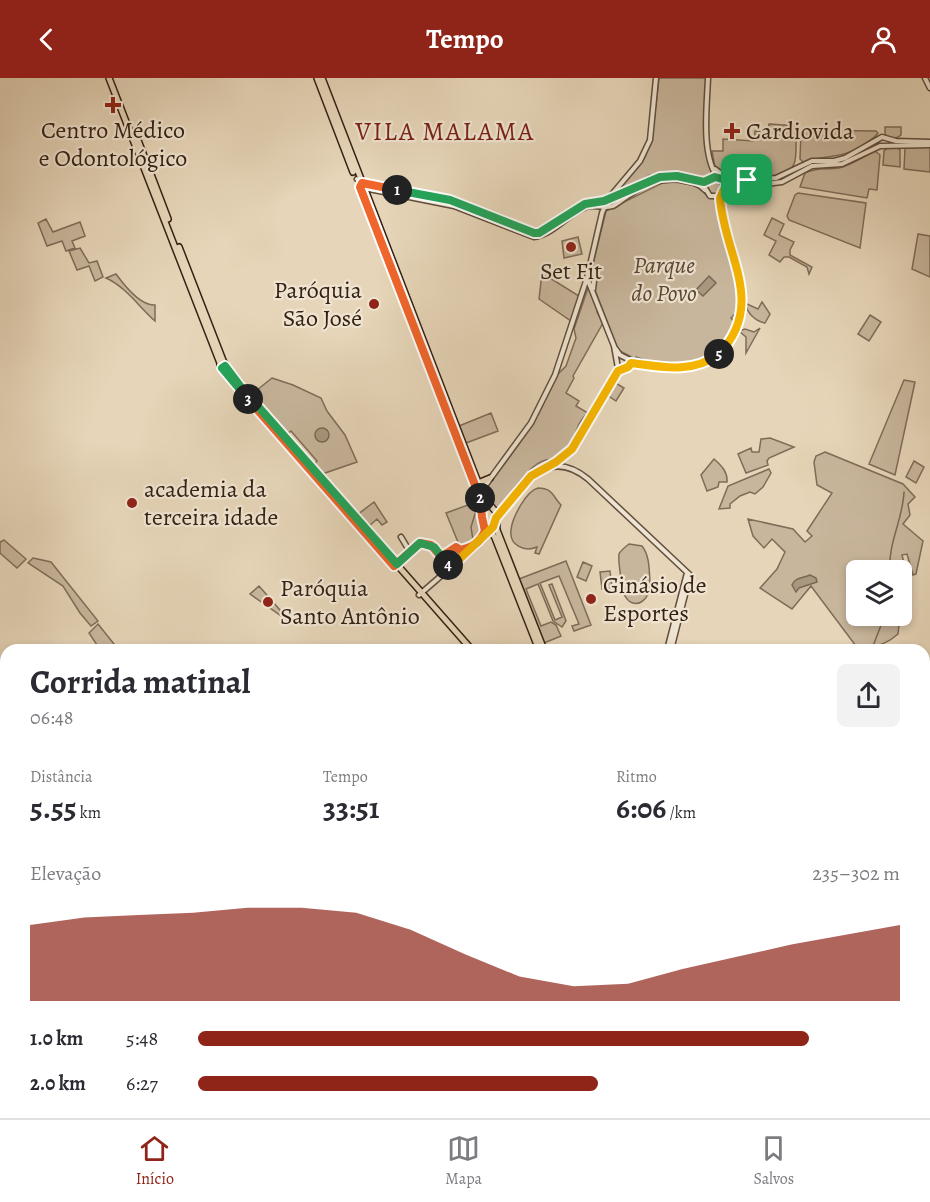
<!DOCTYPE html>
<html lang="pt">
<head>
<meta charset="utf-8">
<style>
  :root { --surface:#fff; --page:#f2f2f3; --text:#2b2b33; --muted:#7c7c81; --line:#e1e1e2; --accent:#8f2418 }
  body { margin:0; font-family:Alegreya,serif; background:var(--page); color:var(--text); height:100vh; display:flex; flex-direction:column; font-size:22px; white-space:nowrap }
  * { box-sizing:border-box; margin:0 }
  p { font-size:20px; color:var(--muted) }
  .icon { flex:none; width:33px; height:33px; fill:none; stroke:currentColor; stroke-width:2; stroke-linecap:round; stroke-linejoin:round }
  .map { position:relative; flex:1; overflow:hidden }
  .side { position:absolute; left:0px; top:566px; width:930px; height:476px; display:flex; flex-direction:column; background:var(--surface); border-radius:18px 18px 0 0; box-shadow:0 3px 9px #0003 }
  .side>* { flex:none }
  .fabs { position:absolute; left:846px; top:482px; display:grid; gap:12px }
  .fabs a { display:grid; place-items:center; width:66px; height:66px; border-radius:9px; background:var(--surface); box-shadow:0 3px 9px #0003; font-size:30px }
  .pin { position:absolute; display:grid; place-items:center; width:51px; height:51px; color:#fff; margin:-26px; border-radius:12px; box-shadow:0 3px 9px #0006 }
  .km { position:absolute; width:30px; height:30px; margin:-15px; border-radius:50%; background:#222; color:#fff; font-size:16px; line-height:30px; text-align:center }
  .round { display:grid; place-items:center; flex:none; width:63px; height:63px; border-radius:9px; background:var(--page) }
  .headline { display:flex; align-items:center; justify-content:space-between; height:102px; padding:0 30px }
  h1 { font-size:33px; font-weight:700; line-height:45px }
  .metrics { display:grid; grid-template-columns:repeat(3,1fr); gap:9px; height:102px; padding:6px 30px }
  .metrics div { display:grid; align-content:center }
  .metrics b { font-size:30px; font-weight:700 }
  .metrics small { font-size:16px; font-weight:400 }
  .metrics p { font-size:16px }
  .chart { height:168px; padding:12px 30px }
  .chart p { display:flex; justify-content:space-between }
  .chart svg { width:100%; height:108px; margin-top:6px; fill:var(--accent); opacity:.7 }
  ul { padding:0 30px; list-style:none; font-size:20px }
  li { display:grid; grid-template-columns:96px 72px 1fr; align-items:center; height:45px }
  li i { height:15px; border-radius:8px; background:var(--accent) }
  header { display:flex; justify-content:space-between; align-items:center; height:78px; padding:0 30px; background:var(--accent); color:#fff; font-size:27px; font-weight:700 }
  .dock { display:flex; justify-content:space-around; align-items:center; height:84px; border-top:2px solid var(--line); background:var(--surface); font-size:16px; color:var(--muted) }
  .dock a { display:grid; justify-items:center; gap:3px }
  .dock .on { color:var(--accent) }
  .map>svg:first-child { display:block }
  .green { fill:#c8b69c; stroke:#7e6c58; stroke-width:1.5 }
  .water { fill:#a99880; stroke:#7a6855; stroke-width:1.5 }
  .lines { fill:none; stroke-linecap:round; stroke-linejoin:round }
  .stream { stroke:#7a6855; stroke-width:1.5 }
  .minor-casing { stroke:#604e3d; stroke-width:7 }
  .major-casing { stroke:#342114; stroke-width:8 }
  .minor { stroke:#efe4d1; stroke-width:4 }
  .major { stroke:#e6d5b8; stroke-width:5 }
  .split-1-casing { stroke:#fff; stroke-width:12 }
  .split-2-casing { stroke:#fff; stroke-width:12 }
  .split-3-casing { stroke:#fff; stroke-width:12 }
  .split-4-casing { stroke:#fff; stroke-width:12 }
  .split-5-casing { stroke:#fff; stroke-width:12 }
  .split-6-casing { stroke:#fff; stroke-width:12 }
  .split-1 { stroke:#22a559; stroke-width:8 }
  .split-2 { stroke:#f0652b; stroke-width:8 }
  .split-3 { stroke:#f0652b; stroke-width:8 }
  .split-4 { stroke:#22a559; stroke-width:8 }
  .split-5 { stroke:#f5b400; stroke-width:8 }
  .split-6 { stroke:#f5b400; stroke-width:8 }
  .poi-dot { fill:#8f2418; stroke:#efe4d1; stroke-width:2 }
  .labels { text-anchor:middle; stroke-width:4.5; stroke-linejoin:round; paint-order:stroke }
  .poi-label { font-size:24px; fill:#342114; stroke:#efe4d1; text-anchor:start }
  .park-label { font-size:24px; font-style:italic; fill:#594636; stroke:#efe4d1 }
  .neighbourhood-label { font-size:26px; letter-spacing:1.5px; fill:#7a1f14; stroke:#efe4d1 }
</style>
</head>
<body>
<header><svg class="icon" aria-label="back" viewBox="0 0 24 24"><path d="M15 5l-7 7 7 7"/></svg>Tempo<svg class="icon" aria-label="person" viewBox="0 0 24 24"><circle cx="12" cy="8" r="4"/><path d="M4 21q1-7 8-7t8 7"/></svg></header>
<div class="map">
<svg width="930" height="1040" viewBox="0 0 930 1040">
  <rect width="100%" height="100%" fill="#e6d5b8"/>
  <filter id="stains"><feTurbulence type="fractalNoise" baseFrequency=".00333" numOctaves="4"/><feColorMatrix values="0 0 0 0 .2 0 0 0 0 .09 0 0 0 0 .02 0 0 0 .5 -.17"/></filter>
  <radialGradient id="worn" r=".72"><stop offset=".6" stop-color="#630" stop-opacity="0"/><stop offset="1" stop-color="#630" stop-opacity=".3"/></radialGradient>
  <path class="green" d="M659 0H706L705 64 712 98 702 102 671 95 650 97 641 102 638 106 615 116 645 79 652 60Z
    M769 46 796 48C795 59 798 76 794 86 787 103 742 100 727 96 723 95 719 92 715 89L712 73H723V61L754 63 755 53 768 54Z
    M885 49H901V57C897 61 888 61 885 56Z
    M801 52 876 53 878 55C875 60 869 63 863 67 840 82 827 76 803 84L800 81Z
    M876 65 877 68 841 85 812 87 782 102 751 107V104L776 102 813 85 845 82Z
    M889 69 897 70 900 72V89L883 87 884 73Z
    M908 69H930V94L904 91 905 71Z
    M875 73 880 77 877 112 869 111 867 120 800 109 805 95C817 89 827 92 839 90 852 87 863 79 875 73Z
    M708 109a7 7 0 1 1 14 0a7 7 0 1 1-14 0Z
    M678 104 699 109 707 118 717 122 721 141 719 143 738 209 737 234 731 240 734 243C718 290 686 293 642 284V281L636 279 635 281 618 272 595 212V202L591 194 606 133 662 105Z
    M798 115 866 125 860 170 789 142 787 138 795 117Z
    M772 140 784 146 779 157 794 164 790 172V177L812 189 809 196 807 189 789 179H784L780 184 769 177 776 163 764 157Z
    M46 141 53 154 80 144 85 158 72 163 75 170 66 173 62 163 47 168 38 145Z
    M918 156 930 158V199L912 191Z
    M578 159 582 176 564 180 562 163Z
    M80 170 89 185 97 183 103 199 95 203 89 188 77 192 69 173Z
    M542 195 579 218 571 243 539 221Z
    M116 196C124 207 141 228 155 227V243C139 229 126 209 106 200Z
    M589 207 598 231 597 234 603 245 573 298 574 300 566 315 579 323 576 328 588 335C579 342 577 351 574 360 571 370 563 377 554 382 537 378 521 402 511 414L513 417 502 429 495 430 489 425 484 413 532 347 558 296 566 288 576 260 574 251Z
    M762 224 770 236 765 245C755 243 747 235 745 225L758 231Z
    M870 237 881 244 869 263 858 256Z
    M760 250 746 275V259L739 253 745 251 754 254Z
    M272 300 293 307 321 320 327 333 345 357 357 384 322 396 314 386 317 383 291 353 287 356 252 316Z
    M904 302 915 304 895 397 869 386Z
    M614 304 624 310 616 323 607 317Z
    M491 335 498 353 466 365 459 348Z
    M770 360 794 369 769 380 767 383 768 387 746 395 738 376 751 370 752 374H759L761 361Z
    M825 374 903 406 915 419 908 426 910 437 903 446 923 463 916 496 913 497 907 476 902 477 904 485 895 487 896 492H856V537H900L898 556C886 567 871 571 856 568L811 508 792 531 760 510 777 491 785 474 772 461 764 470 753 458 748 441 793 451 805 464 812 458 807 453 832 415 817 407 814 384 816 378Z
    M714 381C721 387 728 394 727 404H719L718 409 707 413 701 397Z
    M914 383 924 389 916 405 906 399Z
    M769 391 771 395 763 409 755 416 750 414 740 418 730 426V430L719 431 728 408Z
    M538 410C553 410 553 419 561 427L539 476 535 475 537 469C525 474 509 468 511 452 512 440 526 413 538 410Z
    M374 424 387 444 382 447 377 441 367 450 357 437Z
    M476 424 480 426V440L483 454 470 468 460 469 446 435Z
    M4 462 26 481 17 490 0 475V464Z
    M629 466 642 468C650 478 649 493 650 504 652 522 634 534 625 518 622 513 618 482 619 476 621 472 625 469 629 466Z
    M33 480 51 484 98 543 91 548 80 535 63 508 28 485Z
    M566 483 591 547 574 553 572 548 579 546 559 498 540 505 555 542 562 539 549 507 552 506 566 543 562 549 553 543 538 506 526 511 541 548 551 544 556 547 561 558 544 565 519 501Z
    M583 484 592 488 586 503 577 499Z
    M610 493 612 510 602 511 600 494Z
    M259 508 287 540V542L250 516Z
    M98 546 118 571H101L99 570 89 555Z
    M0 751 6 752V783L0 781Z
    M924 774 930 775V812L924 813Z
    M924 824 930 833V883L924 877Z
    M6 854V918L0 923V871Z
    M924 960 930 964V990L924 986Z
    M587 1035H612L611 1040H579Z"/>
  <path class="water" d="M709 198 716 205 703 218 696 212Z
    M315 357a7 7 0 1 1 14 0a7 7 0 1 1-14 0Z
    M810 497 816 500 817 504 799 510 796 514 792 507C795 499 804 500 810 497Z"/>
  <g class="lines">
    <path class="stream" d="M473 462 471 449 476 433
      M890 492C888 465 903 441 904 414
      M873 568 885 537
      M0 905 6 896
      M437 1040 441 1035
      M488 1040 490 1035"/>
    <defs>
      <path id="minor" d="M708 0C707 28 701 75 717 99
        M925 0 930 10
        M715 91 726 99 740 102
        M357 101 362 105 450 122 534 155H539L585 126 604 123 660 99 677 98 707 104
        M707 104 715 99 733 104 776 100 812 83H834L845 80 882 59 896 63 930 64
        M362 105 359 109 454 128 534 159C554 156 568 136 586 129 595 126 605 131 613 128 619 125 624 120 629 117 645 106 665 98 685 103 693 104 700 106 705 112
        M705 110 710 118H720
        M724 111 782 104 812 88 842 86 880 68 930 67
        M588 195 594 203 593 211
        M587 200 614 268 618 290 621 291
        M615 270 620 277 628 281
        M631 285C649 287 669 292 687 290 703 288 717 280 726 267 733 257 739 246 742 233 747 206 727 152 720 124V120L724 111 721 102
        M550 388 572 371 615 295 631 286V284L628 281
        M482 412 531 345 555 297 587 200 602 135 608 121 640 83 650 62 656 0
        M401 459 410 474
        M459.5 475a3.5 3.5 0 1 1 7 0a3.5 3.5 0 1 1-7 0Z
        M466 476 493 449 496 440C521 411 545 366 588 401L690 497 671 572
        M441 479 456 469 460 473
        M394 488 420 465 434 469 450 490
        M419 517 464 478
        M667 572 687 495
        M924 721H930
        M924 922 930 915
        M924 927 930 920
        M889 1035 892 1040
        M893 1035 896 1040
        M246 1040 253 1035"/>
      <path id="major" d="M109 0 220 285V288L223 290 225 289
        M317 0 353 94
        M322 0 484 420 496 434 497 452 544 572
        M136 57 168 141
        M363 119 481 421 482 439 495 460 539 572
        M179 169 224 285
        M220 285H225L228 294 240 308 472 572
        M478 405 490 400
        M924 733H930
        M924 737H930
        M616 1040 620 1038 625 1040"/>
    </defs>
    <use href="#minor" class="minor-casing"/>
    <use href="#major" class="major-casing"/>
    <use href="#minor" class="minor"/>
    <use href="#major" class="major"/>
  </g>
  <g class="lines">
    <defs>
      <path id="split-1" d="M397 112 450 122 534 155H539L585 126 604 123 660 99 677 98 704 104 715 99 733 104 747 102"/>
      <path id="split-2" d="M397 112 362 105 360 109 480 420"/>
      <path id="split-3" d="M248 321 394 488 420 465 431 467 441 479 456 469 460 472C472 469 479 466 485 453L482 439 480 420"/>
      <path id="split-4" d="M248 321 222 290 225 288 240 308 397 486 420 465 434 469 448 487"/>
      <path id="split-5" d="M448 487 450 490 493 449 496 440 531 398 556 384 572 371 618 293 628 289 631 285C662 289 692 296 719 276"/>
      <path id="split-6" d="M719 276C767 225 724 177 720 120L724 111 748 109 747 102"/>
    </defs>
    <use href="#split-1" class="split-1-casing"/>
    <use href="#split-2" class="split-2-casing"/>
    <use href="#split-3" class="split-3-casing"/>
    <use href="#split-4" class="split-4-casing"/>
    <use href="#split-5" class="split-5-casing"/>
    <use href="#split-6" class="split-6-casing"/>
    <use href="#split-1" class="split-1"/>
    <use href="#split-2" class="split-2"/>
    <use href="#split-3" class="split-3"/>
    <use href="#split-4" class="split-4"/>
    <use href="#split-5" class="split-5"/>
    <use href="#split-6" class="split-6"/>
  </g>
  <g class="poi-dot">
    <path d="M110 18h6v6h6v6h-6v6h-6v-6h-6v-6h6z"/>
    <path d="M729 44h6v6h6v6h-6v6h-6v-6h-6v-6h6z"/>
    <circle cx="571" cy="169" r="6"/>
    <circle cx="374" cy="226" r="6"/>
    <circle cx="132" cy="425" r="6"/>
    <circle cx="591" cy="521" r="6"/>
    <circle cx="268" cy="524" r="6"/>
  </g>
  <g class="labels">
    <g class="poi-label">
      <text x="113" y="60" text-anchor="middle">Centro Médico<tspan x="113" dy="28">e Odontológico</tspan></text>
      <text x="746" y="61">Cardiovida</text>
      <text x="571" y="201" text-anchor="middle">Set Fit</text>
      <text x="362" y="220" text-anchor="end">Paróquia<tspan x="362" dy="28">São José</tspan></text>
      <text x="144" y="419">academia da<tspan x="144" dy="28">terceira idade</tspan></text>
      <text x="603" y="515">Ginásio de<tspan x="603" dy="28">Esportes</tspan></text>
      <text x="280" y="518">Paróquia<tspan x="280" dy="28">Santo Antônio</tspan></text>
    </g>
    <g class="park-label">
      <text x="664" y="195">Parque<tspan x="664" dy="28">do Povo</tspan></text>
    </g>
    <g class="neighbourhood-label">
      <text x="445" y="62">VILA MALAMA</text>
    </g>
  </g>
  <rect width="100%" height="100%" filter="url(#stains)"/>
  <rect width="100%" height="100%" fill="url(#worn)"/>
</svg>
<div class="fabs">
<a><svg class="icon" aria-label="layers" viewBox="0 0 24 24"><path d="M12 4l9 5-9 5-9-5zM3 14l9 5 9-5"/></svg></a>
</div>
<div class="pin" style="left:747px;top:102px;background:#1e9e55"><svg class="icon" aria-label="arrive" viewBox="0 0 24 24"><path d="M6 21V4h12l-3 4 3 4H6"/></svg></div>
<b class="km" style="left:397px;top:112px">1</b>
<b class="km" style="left:480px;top:420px">2</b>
<b class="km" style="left:248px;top:321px">3</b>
<b class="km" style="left:448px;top:487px">4</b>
<b class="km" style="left:719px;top:276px">5</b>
<section class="side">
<div class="headline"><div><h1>Corrida matinal</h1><p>06:48</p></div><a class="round"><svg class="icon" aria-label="share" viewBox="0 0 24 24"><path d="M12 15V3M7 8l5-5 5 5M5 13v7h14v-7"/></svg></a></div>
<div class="metrics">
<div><p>Distância</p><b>5.55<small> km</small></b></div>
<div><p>Tempo</p><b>33:51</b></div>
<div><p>Ritmo</p><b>6:06<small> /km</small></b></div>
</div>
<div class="chart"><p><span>Elevação</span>235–302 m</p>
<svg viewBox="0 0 160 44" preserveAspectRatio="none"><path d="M0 44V13L10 10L20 9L30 8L40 6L50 6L60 8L70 15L80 25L90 34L100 38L110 37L120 31L130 26L140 21L150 17L160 13V44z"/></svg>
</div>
<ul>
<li><b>1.0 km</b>5:48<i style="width:87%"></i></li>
<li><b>2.0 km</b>6:27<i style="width:57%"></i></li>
</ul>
</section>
</div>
<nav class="dock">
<a class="on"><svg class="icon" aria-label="home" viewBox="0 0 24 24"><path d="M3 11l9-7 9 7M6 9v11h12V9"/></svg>Início</a>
<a><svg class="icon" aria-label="map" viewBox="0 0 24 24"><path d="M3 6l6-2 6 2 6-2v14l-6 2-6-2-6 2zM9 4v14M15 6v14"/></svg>Mapa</a>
<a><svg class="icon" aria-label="saved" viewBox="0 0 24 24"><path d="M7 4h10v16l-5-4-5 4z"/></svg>Salvos</a>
</nav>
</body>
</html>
